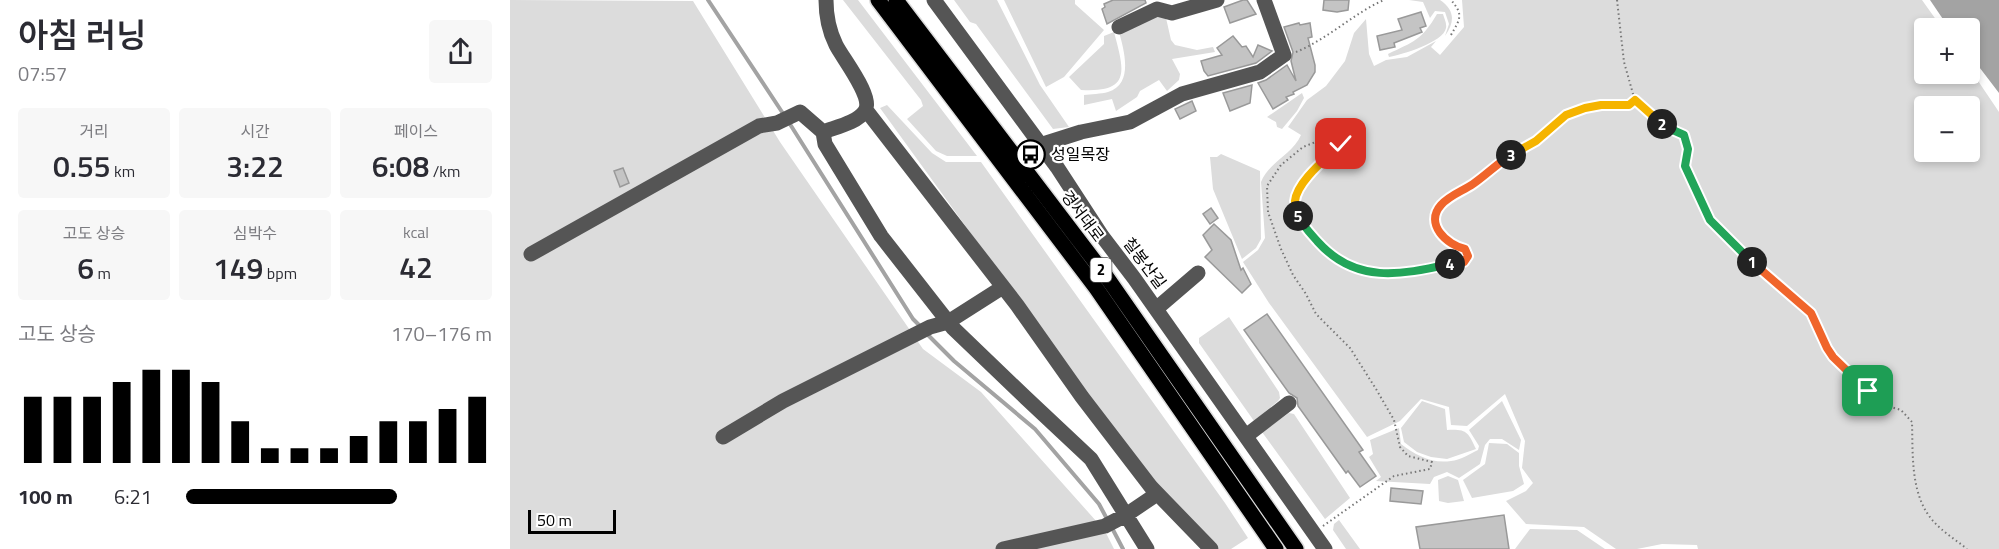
<!DOCTYPE html>
<html lang="ko">
<head>
<meta charset="utf-8">
<style>
  :root { --surface:#fff; --page:#f7f7f7; --text:#2b2b33; --muted:#7c7c81; --accent:#000 }
  body { margin:0; font-family:"Titillium Web","Noto Sans KR",sans-serif; background:var(--page); color:var(--text); height:100vh; display:flex; flex-direction:column; font-size:22px; white-space:nowrap }
  * { box-sizing:border-box; margin:0 }
  p { font-size:20px; color:var(--muted) }
  .icon { flex:none; width:33px; height:33px; fill:none; stroke:currentColor; stroke-width:2; stroke-linecap:round; stroke-linejoin:round }
  .map { position:relative; flex:1; overflow:hidden }
  .sheet { display:flex; flex-direction:column; background:var(--surface); width:510px }
  .sheet>* { flex:none }
  .buttons { position:absolute; left:1404px; top:18px; display:grid; gap:12px }
  .buttons a { display:grid; place-items:center; width:66px; height:66px; border-radius:6px; background:var(--surface); box-shadow:0 3px 9px #0003; font-size:30px }
  .scale { position:absolute; left:18px; bottom:15px; width:88px; box-sizing:border-box; padding-left:6px; border:3px solid #000; border-top:0; font-size:16px; line-height:21px; white-space:nowrap; color:#000; -webkit-text-stroke:4px #fff; paint-order:stroke }
  .pin { position:absolute; display:grid; place-items:center; width:51px; height:51px; color:#fff; margin:-26px; border-radius:12px; box-shadow:0 3px 9px #0006 }
  .km { position:absolute; width:30px; height:30px; margin:-15px; border-radius:50%; background:#222; color:#fff; font-size:16px; line-height:30px; text-align:center }
  .round { display:grid; place-items:center; flex:none; width:63px; height:63px; border-radius:6px; background:var(--page) }
  .summary { display:flex; align-items:center; justify-content:space-between; height:102px; padding:0 18px }
  h1 { font-size:33px; font-weight:600; line-height:45px }
  .metrics { display:grid; grid-template-columns:repeat(3,1fr); gap:9px; height:102px; padding:6px 18px }
  .metrics div { display:grid; align-content:center; border-radius:6px; background:var(--page); text-align:center }
  .metrics b { font-size:30px; font-weight:600 }
  .metrics small { font-size:16px; font-weight:400 }
  .metrics p { font-size:16px }
  .chart { height:168px; padding:12px 18px }
  .chart p { display:flex; justify-content:space-between }
  .chart svg { width:100%; height:108px; margin-top:6px; stroke:var(--accent); stroke-width:6 }
  ul { padding:0 18px; list-style:none; font-size:20px }
  li { display:grid; grid-template-columns:96px 72px 1fr; align-items:center; height:45px }
  li i { height:15px; border-radius:8px; background:var(--accent) }
  main { display:flex; flex:1; min-height:0 }
  .map>svg:first-child { display:block }
  .green { fill:#dcdcdc; fill-rule:evenodd }
  .water { fill:#a3a3a3 }
  .lines { fill:none; stroke-linecap:round; stroke-linejoin:round }
  .stream { stroke:#a3a3a3; stroke-width:4 }
  .building { fill:#c4c4c4; stroke:#999; stroke-width:1.5 }
  .major-casing { stroke:#dbdbdb; stroke-width:18 }
  .path { stroke:#777; stroke-width:2; stroke-dasharray:1.5 3; stroke-linecap:butt }
  .minor { stroke:#555; stroke-width:15 }
  .major { stroke:#000; stroke-width:15 }
  .split-1-casing { stroke:#fff; stroke-width:12 }
  .split-2-casing { stroke:#fff; stroke-width:12 }
  .split-3-casing { stroke:#fff; stroke-width:12 }
  .split-4-casing { stroke:#fff; stroke-width:12 }
  .split-5-casing { stroke:#fff; stroke-width:12 }
  .split-6-casing { stroke:#fff; stroke-width:12 }
  .split-1 { stroke:#f0652b; stroke-width:8 }
  .split-2 { stroke:#22a559; stroke-width:8 }
  .split-3 { stroke:#f5b400; stroke-width:8 }
  .split-4 { stroke:#f0652b; stroke-width:8 }
  .split-5 { stroke:#22a559; stroke-width:8 }
  .split-6 { stroke:#f5b400; stroke-width:8 }
  .labels { text-anchor:middle; stroke-width:4.5; stroke-linejoin:round; paint-order:stroke }
  .shield { fill:#fff; stroke:#4c4c4c; stroke-width:1.5 }
  .shield-label { font-size:15px; font-weight:bold; fill:#000 }
  .poi-label { font-size:16px; fill:#000; stroke:#fff; text-anchor:start }
  .street-label { font-size:16px; fill:#000; stroke:#fff }
</style>
</head>
<body>
<main>
<section class="sheet">
<div class="summary"><div><h1>아침 러닝</h1><p>07:57</p></div><a class="round"><svg class="icon" aria-label="share" viewBox="0 0 24 24"><path d="M12 15V3M7 8l5-5 5 5M5 13v7h14v-7"/></svg></a></div>
<div class="metrics">
<div><p>거리</p><b>0.55<small> km</small></b></div>
<div><p>시간</p><b>3:22</b></div>
<div><p>페이스</p><b>6:08<small> /km</small></b></div>
</div>
<div class="metrics">
<div><p>고도 상승</p><b>6<small> m</small></b></div>
<div><p>심박수</p><b>149<small> bpm</small></b></div>
<div><p>kcal</p><b>42</b></div>
</div>
<div class="chart"><p><span>고도 상승</span>170–176 m</p>
<svg viewBox="0 0 160 44" preserveAspectRatio="none"><path d="M5 44V17M15 44V17M25 44V17M35 44V11M45 44V6M55 44V6M65 44V11M75 44V27M85 44V38M95 44V38M105 44V38M115 44V33M125 44V27M135 44V27M145 44V22M155 44V17"/></svg>
</div>
<ul>
<li><b>100 m</b>6:21<i style="width:69%"></i></li>
</ul>
</section>
<div class="map">
<svg width="1489" height="549" viewBox="0 0 1489 549">
  <rect width="100%" height="100%" fill="#fff"/>
  <path class="green" d="M0 0 183 1 270 142 413 349 471 392 595 531 604 549H0Z
    M333 0H348L467 156H437L426 151 397 119 413 106 411 100Z
    M444 0H487L530 85 559 127 543 129 466 24 460 22Z
    M494 0H565V4L594 30 554 77 536 87Z
    M899 0H930C945 10 945 22 935 36L939 24 935 12 925 11 920 18 913 2Z
    M952 0H1412L1432 28H1414V74H1460V69L1489 112V549H1188L1187 545 1152 544 1127 549H1106L1074 527 1016 524 996 501 1016 491 1023 483 1012 468 1015 441 995 394 957 426 941 425 939 407 911 399 890 421 857 437 759 303 733 262 748 250 755 238 751 182C759 162 783 154 791 135L778 127 797 100 816 86 835 61 844 33 856 19 859 54 864 66 876 60 897 57 926 41 921 47 930 55 954 27ZM1414 106H1460V152H1414Z
    M649 14 656 18 661 40 665 45 687 50 703 47 705 52 662 59 670 74 669 80 657 91 649 80 630 91 627 97 606 111 602 99 574 105V95C581 94 591 94 598 92 624 84 614 50 609 32Z
    M927 14H933C934 18 937 23 936 28 934 42 891 55 879 57L878 54C903 42 912 40 927 14Z
    M604 32C614 70 622 93 571 90L559 77 594 44V36Z
    M792 93 794 98 787 111 772 129 767 127 766 122 757 117Z
    M377 105 422 153 436 162H471L715 503 738 538 721 549H709L628 464 370 108Z
    M711 154 750 171 751 239 746 248 732 259 703 189 700 157H707Z
    M719 317 769 392 770 398 768 401 744 421 689 343V338Z
    M912 401 935 409 937 430C957 429 958 432 966 449L937 459 921 457 907 452 894 442 891 428Z
    M992 401 1011 440 1009 450 992 439H980L975 445 970 464 949 478 937 472 924 477 920 484 866 481 871 477 859 457 863 454 860 440 889 428 891 444C905 455 922 464 941 461 950 460 960 454 968 450L969 446 959 430Z
    M779 413 784 414 840 498 815 519 752 432Z
    M979 443 997 444 1009 453V466L1014 484 1003 491 962 498 953 480 975 464Z
    M938 476 948 480 954 501 938 503 929 501 928 480Z
    M829 520 850 549H836L823 530 824 524Z
    M1020 529 1067 530 1095 549H1005Z"/>
  <path class="water" d="M1420 0H1489V93L1460 55V28H1439Z"/>
  <g class="lines">
    <path class="stream" d="M198 0 274 115
      M278 121 403 319 410 326
      M417 334 444 361 525 429 589 504 597 519
      M601 526 613 549"/>
  </g>
  <path class="building" d="M603 0H635L636 3 597 24 592 9 595 7 594 4Z
    M733 0H737L746 14 720 23 714 7Z
    M814 0H839L838 10 827 12 813 10Z
    M911 12 916 26 910 28 912 32 884 43 885 47 870 50 867 36 892 30 888 19Z
    M789 23 790 25 800 23 802 37 798 38 805 65V72L797 85 783 92 784 94 776 97 778 100 763 109 748 83 756 80 777 65 786 81 781 61 783 52 774 27Z
    M723 36 732 47 736 46 743 57 748 45 762 51 746 63 698 76 694 71 691 61 712 55 707 48Z
    M742 85 740 103 720 111 713 93Z
    M682 101 686 111 670 119 665 109Z
    M113 168 119 183 110 187 104 171Z
    M701 208 708 218 700 224 693 214Z
    M704 224 721 240 731 270 733 268 741 284 732 293 695 257 702 250 693 235Z
    M757 314 853 450 849 452 866 476 850 487 838 471 836 473 788 406 787 398 779 393 734 330Z
    M881 488 913 491 911 504 880 501Z
    M994 515 999 549H910L906 527Z"/>
  <g class="lines">
    <defs>
      <path id="major" d="M368 0 586 288 766 549
        M386 0 596 276 786 549"/>
    </defs>
    <use href="#major" class="major-casing"/>
    <path class="path" d="M1107 0 1114 62 1125 101 1156 127 1175 135 1178 149 1175 166 1200 220 1230 251 1270 285 1284 301 1301 313 1317 348 1336 371 1374 405 1391 410 1402 422C1403 455 1400 496 1424 522 1433 532 1446 540 1457 549
      M941 35C950 19 954 15 941 0
      M786 52C818 39 844 13 874 0
      M813 526 884 476 920 469 922 462 898 456 890 447 884 420 866 389 840 348 806 314 796 294 783 275 771 249 758 212 757 186 771 165 793 147 823 135 830 137 831 144C816 159 789 178 785 200 781 230 837 272 863 274 894 276 924 267 954 262L958 256 955 249 939 244 927 227 926 219 932 204 962 185 995 159 1026 141 1056 115 1075 108 1091 105H1119L1125 101"/>
    <path class="minor" d="M316 0C316 16 319 31 326 45 333 59 364 97 355 111 347 123 326 127 313 132L315 144 371 236 432 314 443 328 516 398 581 459 637 549
      M424 0 547 167 592 236 624 278 815 549
      M609 27 647 9 662 13 707 0
      M356 110 507 305 572 397 641 487 701 549
      M530 145 571 132 620 122 672 94 750 72 774 55 754 0
      M21 254 249 126 267 123 290 112 313 132
      M646 309 688 273
      M736 436 779 403
      M213 437 273 401 420 327 438 322 493 287
      M493 549 595 526 616 515 647 494"/>
    <use href="#major" class="major"/>
  </g>
  <g class="lines">
    <defs>
      <path id="split-1" d="M1242 262 1301 313 1317 348 1323 357 1358 391"/>
      <path id="split-2" d="M1152 124 1156 127 1174 135 1178 149 1175 166 1200 220 1242 262"/>
      <path id="split-3" d="M1001 155 1026 141 1056 115 1075 108 1091 105H1119L1125 100 1152 124"/>
      <path id="split-4" d="M940 264 954 262 958 256 955 249C937 245 914 224 931 205 940 195 953 191 963 184 976 175 988 163 1001 155"/>
      <path id="split-5" d="M788 216C793 226 800 233 808 242 846 284 890 275 940 264"/>
      <path id="split-6" d="M788 216C787 212 785 206 785 201 787 181 817 158 831 144"/>
    </defs>
    <use href="#split-1" class="split-1-casing"/>
    <use href="#split-2" class="split-2-casing"/>
    <use href="#split-3" class="split-3-casing"/>
    <use href="#split-4" class="split-4-casing"/>
    <use href="#split-5" class="split-5-casing"/>
    <use href="#split-6" class="split-6-casing"/>
    <use href="#split-1" class="split-1"/>
    <use href="#split-2" class="split-2"/>
    <use href="#split-3" class="split-3"/>
    <use href="#split-4" class="split-4"/>
    <use href="#split-5" class="split-5"/>
    <use href="#split-6" class="split-6"/>
  </g>
  <defs>
    <symbol id="bus-ring" viewBox="-11 -11 22 22"><circle r="9.5" fill="#fff" stroke="#000" stroke-width="1.5"/><path d="M-5-6H5V4H4V6H2V4H-2V6H-4V4H-5ZM-3.5-4V0h7V-4ZM-3.5 1.2v1.5H-2V1.2ZM2 1.2v1.5H3.5V1.2Z" fill="#000"/></symbol>
  </defs>
  <g fill-rule="evenodd">
    <use href="#bus-ring" x="504" y="138" width="33" height="33"/>
  </g>
  <g class="labels">
    <rect class="shield" x="580.5" y="258" width="21" height="24" rx="4.5"/>
    <g class="shield-label">
      <text x="591" y="275">2</text>
    </g>
    <g class="poi-label">
      <text x="541" y="160">성일목장</text>
    </g>
    <g class="street-label">
      <text transform="translate(573 216) rotate(53)" y="6">경서대로</text>
      <text transform="translate(635 263) rotate(53)" y="6">칠봉산길</text>
    </g>
  </g>
</svg>
<div class="buttons">
<a>+</a>
<a>−</a>
</div>
<div class="scale">50 m</div>
<div class="pin" style="left:1358px;top:391px;background:#1e9e55"><svg class="icon" aria-label="arrive" viewBox="0 0 24 24"><path d="M6 21V4h12l-3 4 3 4H6"/></svg></div>
<div class="pin" style="left:831px;top:144px;background:#d93025"><svg class="icon" aria-label="check" viewBox="0 0 24 24"><path d="M5 12l5 5 9-10"/></svg></div>
<b class="km" style="left:1242px;top:262px">1</b>
<b class="km" style="left:1152px;top:124px">2</b>
<b class="km" style="left:1001px;top:155px">3</b>
<b class="km" style="left:940px;top:264px">4</b>
<b class="km" style="left:788px;top:216px">5</b>
</div>
</main>
</body>
</html>
